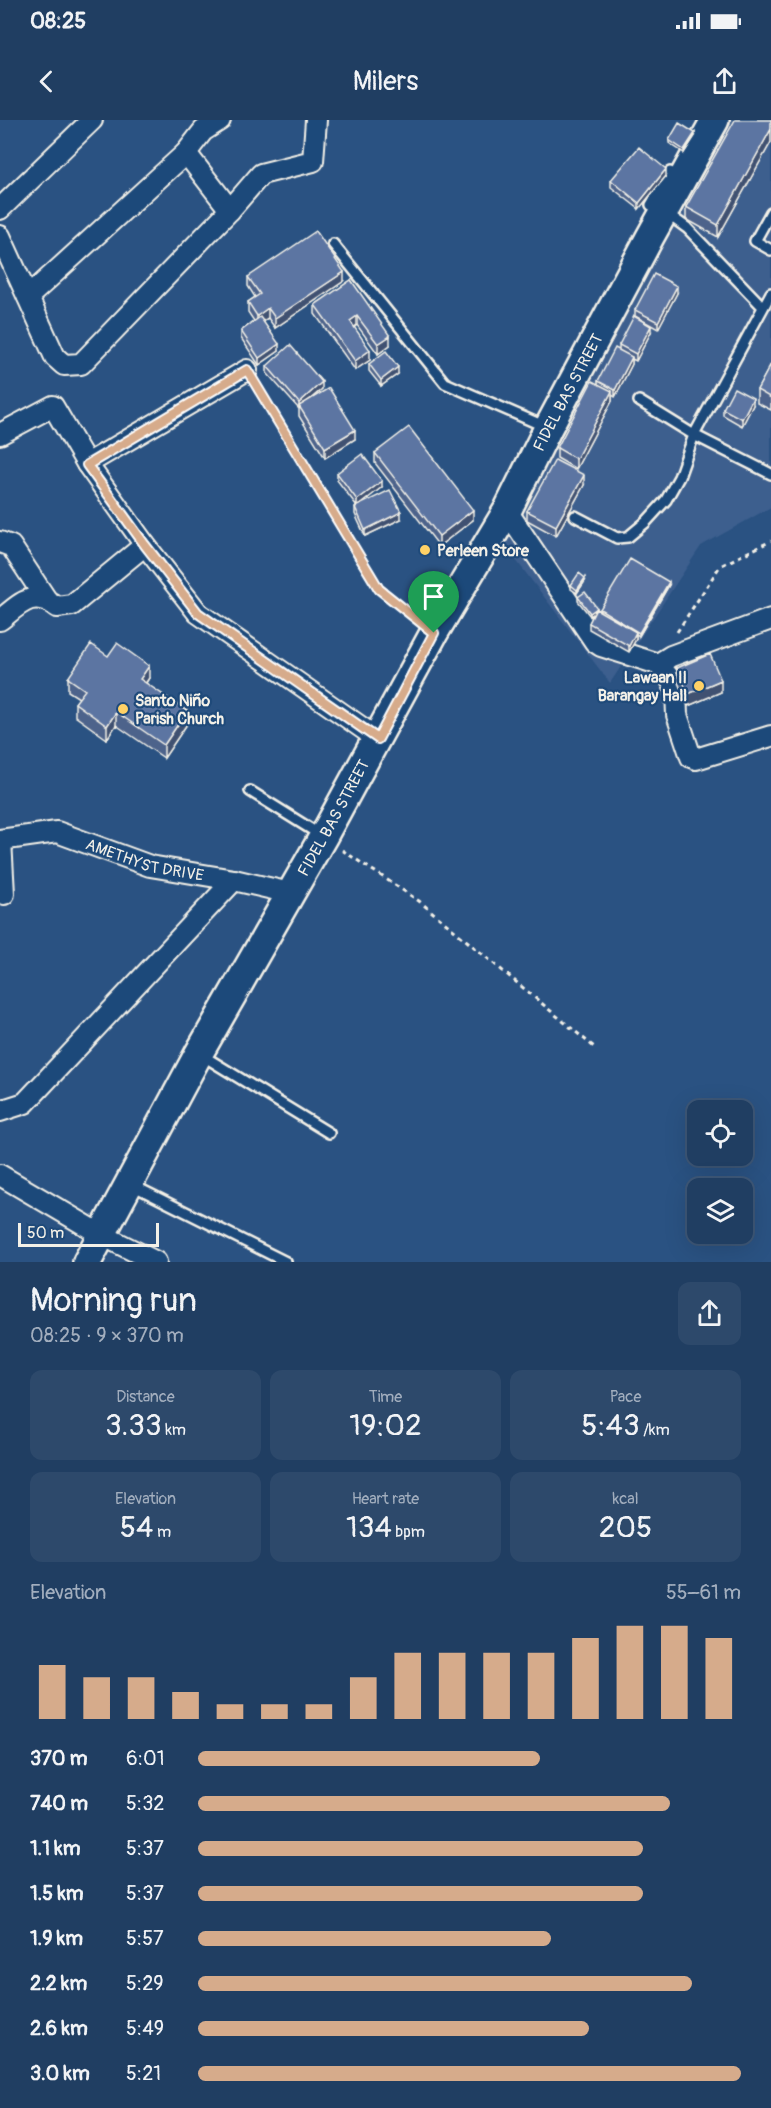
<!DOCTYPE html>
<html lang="en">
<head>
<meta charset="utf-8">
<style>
  :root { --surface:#203e62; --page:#2d496b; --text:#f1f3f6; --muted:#a2aebe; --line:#3d5777; --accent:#d6ab8b }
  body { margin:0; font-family:Pangolin,sans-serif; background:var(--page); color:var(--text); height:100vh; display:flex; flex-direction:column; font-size:22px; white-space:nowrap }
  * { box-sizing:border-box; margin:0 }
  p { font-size:20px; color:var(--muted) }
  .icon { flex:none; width:33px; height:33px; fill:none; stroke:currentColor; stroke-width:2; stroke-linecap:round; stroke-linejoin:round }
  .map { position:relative; height:1142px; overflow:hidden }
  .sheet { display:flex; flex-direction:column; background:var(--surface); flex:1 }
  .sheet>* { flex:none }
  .controls { position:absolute; left:687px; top:980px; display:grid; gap:12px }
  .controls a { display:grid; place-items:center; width:66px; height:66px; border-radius:12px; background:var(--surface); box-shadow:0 6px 24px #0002,0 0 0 2px var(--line); font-size:30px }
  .scale { position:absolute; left:18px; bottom:15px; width:141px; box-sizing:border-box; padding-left:6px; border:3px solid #f4f1e8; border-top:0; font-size:16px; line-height:21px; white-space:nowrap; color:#f4f1e8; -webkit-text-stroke:4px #1f4a7a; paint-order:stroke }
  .pin { position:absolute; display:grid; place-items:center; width:51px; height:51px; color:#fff; margin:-62px -26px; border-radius:50% 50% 50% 0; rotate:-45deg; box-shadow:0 0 6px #0007 }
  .pin .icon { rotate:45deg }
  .round { display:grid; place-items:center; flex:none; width:63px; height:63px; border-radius:12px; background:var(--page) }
  .headline { display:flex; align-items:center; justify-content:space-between; height:102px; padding:0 30px }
  h1 { font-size:33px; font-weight:600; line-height:45px }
  .figures { display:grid; grid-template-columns:repeat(3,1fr); gap:9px; height:102px; padding:6px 30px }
  .figures div { display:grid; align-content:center; border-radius:12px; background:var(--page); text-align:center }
  .figures b { font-size:30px; font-weight:600 }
  .figures small { font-size:16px; font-weight:400 }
  .figures p { font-size:16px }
  .chart { height:168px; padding:12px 30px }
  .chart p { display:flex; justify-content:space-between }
  .chart svg { width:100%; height:108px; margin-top:6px; stroke:var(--accent); stroke-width:6 }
  ul { padding:0 30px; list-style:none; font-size:20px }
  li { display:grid; grid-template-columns:96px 72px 1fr; align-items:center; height:45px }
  li i { height:15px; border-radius:8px; background:var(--accent) }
  .status { display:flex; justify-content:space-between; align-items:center; height:42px; padding:0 30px; background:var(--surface); direction:ltr }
  .status svg { height:16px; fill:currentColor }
  header { display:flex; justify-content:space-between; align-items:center; height:78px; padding:0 30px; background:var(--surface); font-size:27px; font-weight:600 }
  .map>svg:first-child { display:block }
  .built { fill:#3d5f8e }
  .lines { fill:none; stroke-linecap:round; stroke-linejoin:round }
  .lane-casing { stroke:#f4f1e8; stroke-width:14 }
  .street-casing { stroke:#f4f1e8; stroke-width:24 }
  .secondary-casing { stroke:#f4f1e8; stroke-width:32 }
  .path { stroke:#f4f1e8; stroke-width:3; stroke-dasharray:4.5 4.5; stroke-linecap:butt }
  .lane { stroke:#1f4a7a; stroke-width:9 }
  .street { stroke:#1f4a7a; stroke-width:20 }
  .secondary { stroke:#1f4a7a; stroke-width:27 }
  .wall { fill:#4e648b; stroke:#f4f1e8; stroke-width:1.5 }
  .shaded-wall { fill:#405171; stroke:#f4f1e8; stroke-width:1.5 }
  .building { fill:#5b74a2; stroke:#f4f1e8; stroke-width:1.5 }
  .route-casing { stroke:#fff; stroke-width:12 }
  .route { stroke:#d6ab8b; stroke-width:8 }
  .poi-dot { fill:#ffd166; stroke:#1f4a7a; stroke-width:2 }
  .labels { text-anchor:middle; stroke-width:4.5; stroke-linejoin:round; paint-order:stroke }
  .street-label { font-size:16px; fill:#f4f1e8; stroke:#1f4a7a }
  .poi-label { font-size:16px; font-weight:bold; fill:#f4f1e8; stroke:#1f4a7a; text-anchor:start }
</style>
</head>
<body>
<div class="status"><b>08:25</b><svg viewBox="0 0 49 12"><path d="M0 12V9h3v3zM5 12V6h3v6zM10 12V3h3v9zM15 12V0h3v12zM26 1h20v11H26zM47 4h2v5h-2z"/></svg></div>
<header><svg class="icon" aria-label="back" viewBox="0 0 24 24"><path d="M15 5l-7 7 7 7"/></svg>Milers<svg class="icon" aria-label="share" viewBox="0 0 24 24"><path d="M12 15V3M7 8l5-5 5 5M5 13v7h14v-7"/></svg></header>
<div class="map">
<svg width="771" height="1142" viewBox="0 0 771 1142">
  <rect width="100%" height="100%" fill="#2a5282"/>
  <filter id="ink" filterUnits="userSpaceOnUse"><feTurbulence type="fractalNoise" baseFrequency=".0167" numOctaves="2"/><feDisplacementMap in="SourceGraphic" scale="12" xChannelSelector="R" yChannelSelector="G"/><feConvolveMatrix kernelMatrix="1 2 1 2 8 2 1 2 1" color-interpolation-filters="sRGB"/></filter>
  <g filter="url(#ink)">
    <path class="built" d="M731 0H771V387L701 426 610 563 499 418Z"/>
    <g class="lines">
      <defs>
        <path id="lane" d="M651 85 670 52 679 59
          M665 92 687 108 763 187
          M771 92 755 121 771 130
          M333 124 445 263 546 307
          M639 281 694 315 771 354
          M575 396 617 418 628 417 646 402 666 380 679 357 694 315 771 173
          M250 671 322 716
          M200 934 329 1013
          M130 1064 286 1142"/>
        <g id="street">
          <path d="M186 33 230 90"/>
          <path d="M0 89 92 0"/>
          <path d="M0 116 55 237 64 245 81 244 230 90 261 54 313 41 316 0"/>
          <path d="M28 177 186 33 203 11 220 0"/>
          <path d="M0 314 53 286 87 344 145 425 198 493 378 619"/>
          <path d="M87 344 247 250"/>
          <path d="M507 391 595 522 601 526 658 544 672 561 676 572 677 595 691 637 696 639 771 616"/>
          <path d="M0 422 11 426 46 479"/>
          <path d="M0 500C20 484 33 468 57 487L72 485 145 425"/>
          <path d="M658 544 671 536 771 499"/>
          <path id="s1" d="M0 720 57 712 150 746 234 760 290 773"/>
          <path d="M1 720 4 774"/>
          <path d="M0 991 25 983 234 760"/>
          <path d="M0 1055 102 1115 156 1142"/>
        </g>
        <g id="secondary">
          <path id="s2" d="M87 1142 199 933 323 717 434 513 507 391 548 308 650 117 715 0"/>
        </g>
      </defs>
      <use href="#lane" class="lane-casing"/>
      <use href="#street" class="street-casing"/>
      <use href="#secondary" class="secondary-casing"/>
      <path class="path" d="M257 266 379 469 416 499
        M677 512 720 446 771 421
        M342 730 419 781 594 927"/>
      <use href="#lane" class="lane"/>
      <use href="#street" class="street"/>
      <use href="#secondary" class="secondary"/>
    </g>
    <path class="wall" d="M771 0V22L718 117 686 99V87Z
      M695 16 684 33 669 23V20Z
      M666 56 639 89 611 67V60Z
      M248 157 344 161 275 208 268 198 263 201 279 231 259 245 241 218V211L254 201 248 192V182L255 177 248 166Z
      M351 160 390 225 378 234 357 205 354 207 370 240 355 250 315 194V185Z
      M677 173 658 209 635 196V190Z
      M651 212 636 241 632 239V244L615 277 612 275V281L576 349 557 338V328L598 263V261L619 230V225Z
      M369 244 398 254 381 266 369 251Z
      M771 244V290L757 283V270Z
      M267 246 322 269 308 281 355 319 325 338 299 296V289L267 253Z
      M753 285 742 306 723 295V289Z
      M375 333 473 400 439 426 375 343Z
      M337 353 382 367 359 385 401 399 365 416 355 394V387L357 386 337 360Z
      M584 365 556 416 527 400V391Z
      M585 461 577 473 571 469V465Z
      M669 465 639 516 636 514V519L629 532 589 509V503L594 493 590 496 578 481V477L600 491V489Z
      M108 536 149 558 146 563 187 604 164 638 116 605 107 619 75 596V583L79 578 68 571V558Z
      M677 548 721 572 688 586 677 560Z"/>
    <path class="shaded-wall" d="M771 9V22L718 117V105Z
      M695 13V16L684 33V30Z
      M666 49V56L639 89V83Z
      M344 152V161L275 208V198Z
      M677 166V173L658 209V202Z
      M268 188V198L257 205V196Z
      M357 196V205L350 210V201Z
      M651 206V212L636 241V234Z
      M390 216V225L378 234V224Z
      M279 224V231L259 245V238Z
      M370 230V240L355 250V241Z
      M632 237V244L615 277V270Z
      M398 247V254L381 266V260Z
      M322 262V269L300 288 299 286V289V283Z
      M612 271V281L576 349V339Z
      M753 278V285L742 306V299Z
      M355 310V319L325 338V328Z
      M584 355V365L556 416V406Z
      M382 361V367L357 387V380Z
      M473 390V400L439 426V416Z
      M401 392V399L365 416V410Z
      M585 458V461L577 473V470Z
      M669 462V465L639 516V513Z
      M597 488V491L590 496V493Z
      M636 512V519L629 532V526Z
      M149 546V558L140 571V559Z
      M721 560V572L688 586V574Z
      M187 591V604L164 638V625Z
      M116 592V605L107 619V606Z"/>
    <path class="building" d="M735 0H771V9L718 105 686 87Z
      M679 3 695 13 684 30 669 20Z
      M639 27 666 49 639 83 611 60Z
      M316 111 344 152 275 198 268 188 257 196 248 182 260 174 248 157Z
      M654 154 677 166 658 202 635 190Z
      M351 160 390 216 378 224 357 196 350 201 370 230 355 241 315 185Z
      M634 196 651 206 636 234 619 225Z
      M260 197 279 224 259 238 241 211Z
      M290 225 322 262 299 283 267 246Z
      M615 228 632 237 615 270 598 261Z
      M386 231 398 247 381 260 369 244Z
      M771 244V278L757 270Z
      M592 261 612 271 576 339 557 328Z
      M329 268 355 310 325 328 299 286Z
      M734 268 753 278 742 299 723 289Z
      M409 307 473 390 439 416 375 333Z
      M362 334 382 361 357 380 337 353Z
      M555 340 584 355 556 406 527 391Z
      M390 370 401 392 365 410 355 387Z
      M630 439 669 462 639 513 600 489Z
      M579 453 585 458 577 470 571 465Z
      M585 472 597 488 590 493 578 477Z
      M596 489 636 512 629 526 589 503Z
      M117 523 149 546 140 559 187 591 164 625 116 592 107 606 75 583 85 570 68 558 91 524 108 536Z
      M710 534 721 560 688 574 677 548Z"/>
  </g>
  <g class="lines" filter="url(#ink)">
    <defs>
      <path id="route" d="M247 250 379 469 434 513 378 619 198 493 145 425 87 345Z"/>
    </defs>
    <use href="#route" class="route-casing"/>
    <use href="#route" class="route"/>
  </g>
  <g class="poi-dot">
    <circle cx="425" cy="430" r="6"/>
    <circle cx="699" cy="566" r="6"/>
    <circle cx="123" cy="589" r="6"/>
  </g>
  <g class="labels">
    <g class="street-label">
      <text dy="6" stroke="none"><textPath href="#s2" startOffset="994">FIDEL BAS STREET</textPath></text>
      <text dy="6" stroke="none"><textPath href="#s2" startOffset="508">FIDEL BAS STREET</textPath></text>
      <text dy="6" stroke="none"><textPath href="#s1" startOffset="150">AMETHYST DRIVE</textPath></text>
    </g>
    <g class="poi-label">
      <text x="437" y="436">Perleen Store</text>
      <text x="687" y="563" text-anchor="end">Lawaan II<tspan x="687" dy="18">Barangay Hall</tspan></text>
      <text x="135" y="586">Santo Niño<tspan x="135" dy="18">Parish Church</tspan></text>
    </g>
  </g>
</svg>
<div class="controls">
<a><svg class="icon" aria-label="locate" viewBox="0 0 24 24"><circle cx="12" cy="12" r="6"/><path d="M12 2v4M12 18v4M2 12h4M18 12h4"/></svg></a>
<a><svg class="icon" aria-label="layers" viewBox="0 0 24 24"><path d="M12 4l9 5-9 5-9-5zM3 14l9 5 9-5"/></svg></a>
</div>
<div class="scale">50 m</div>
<div class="pin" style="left:434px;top:513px;background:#1e9e55"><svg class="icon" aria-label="arrive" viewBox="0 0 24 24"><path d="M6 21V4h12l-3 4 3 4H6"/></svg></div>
</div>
<section class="sheet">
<div class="headline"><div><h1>Morning run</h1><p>08:25 · 9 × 370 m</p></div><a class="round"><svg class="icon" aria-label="share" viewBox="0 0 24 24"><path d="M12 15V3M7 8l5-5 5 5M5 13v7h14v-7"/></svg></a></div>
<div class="figures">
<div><p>Distance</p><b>3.33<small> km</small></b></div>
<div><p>Time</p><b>19:02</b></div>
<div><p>Pace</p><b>5:43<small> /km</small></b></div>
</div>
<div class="figures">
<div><p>Elevation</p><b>54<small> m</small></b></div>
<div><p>Heart rate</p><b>134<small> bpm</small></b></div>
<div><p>kcal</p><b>205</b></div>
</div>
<div class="chart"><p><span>Elevation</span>55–61 m</p>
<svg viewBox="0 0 160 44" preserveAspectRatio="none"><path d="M5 44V22M15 44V27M25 44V27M35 44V33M45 44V38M55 44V38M65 44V38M75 44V27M85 44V17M95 44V17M105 44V17M115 44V17M125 44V11M135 44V6M145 44V6M155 44V11"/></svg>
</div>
<ul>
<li><b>370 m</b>6:01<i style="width:63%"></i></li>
<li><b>740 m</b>5:32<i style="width:87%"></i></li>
<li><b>1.1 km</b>5:37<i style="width:82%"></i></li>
<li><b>1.5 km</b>5:37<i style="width:82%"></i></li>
<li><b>1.9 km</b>5:57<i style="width:65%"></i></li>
<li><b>2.2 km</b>5:29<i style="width:91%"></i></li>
<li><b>2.6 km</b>5:49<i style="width:72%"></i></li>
<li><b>3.0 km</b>5:21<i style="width:100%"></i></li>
</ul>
</section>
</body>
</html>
